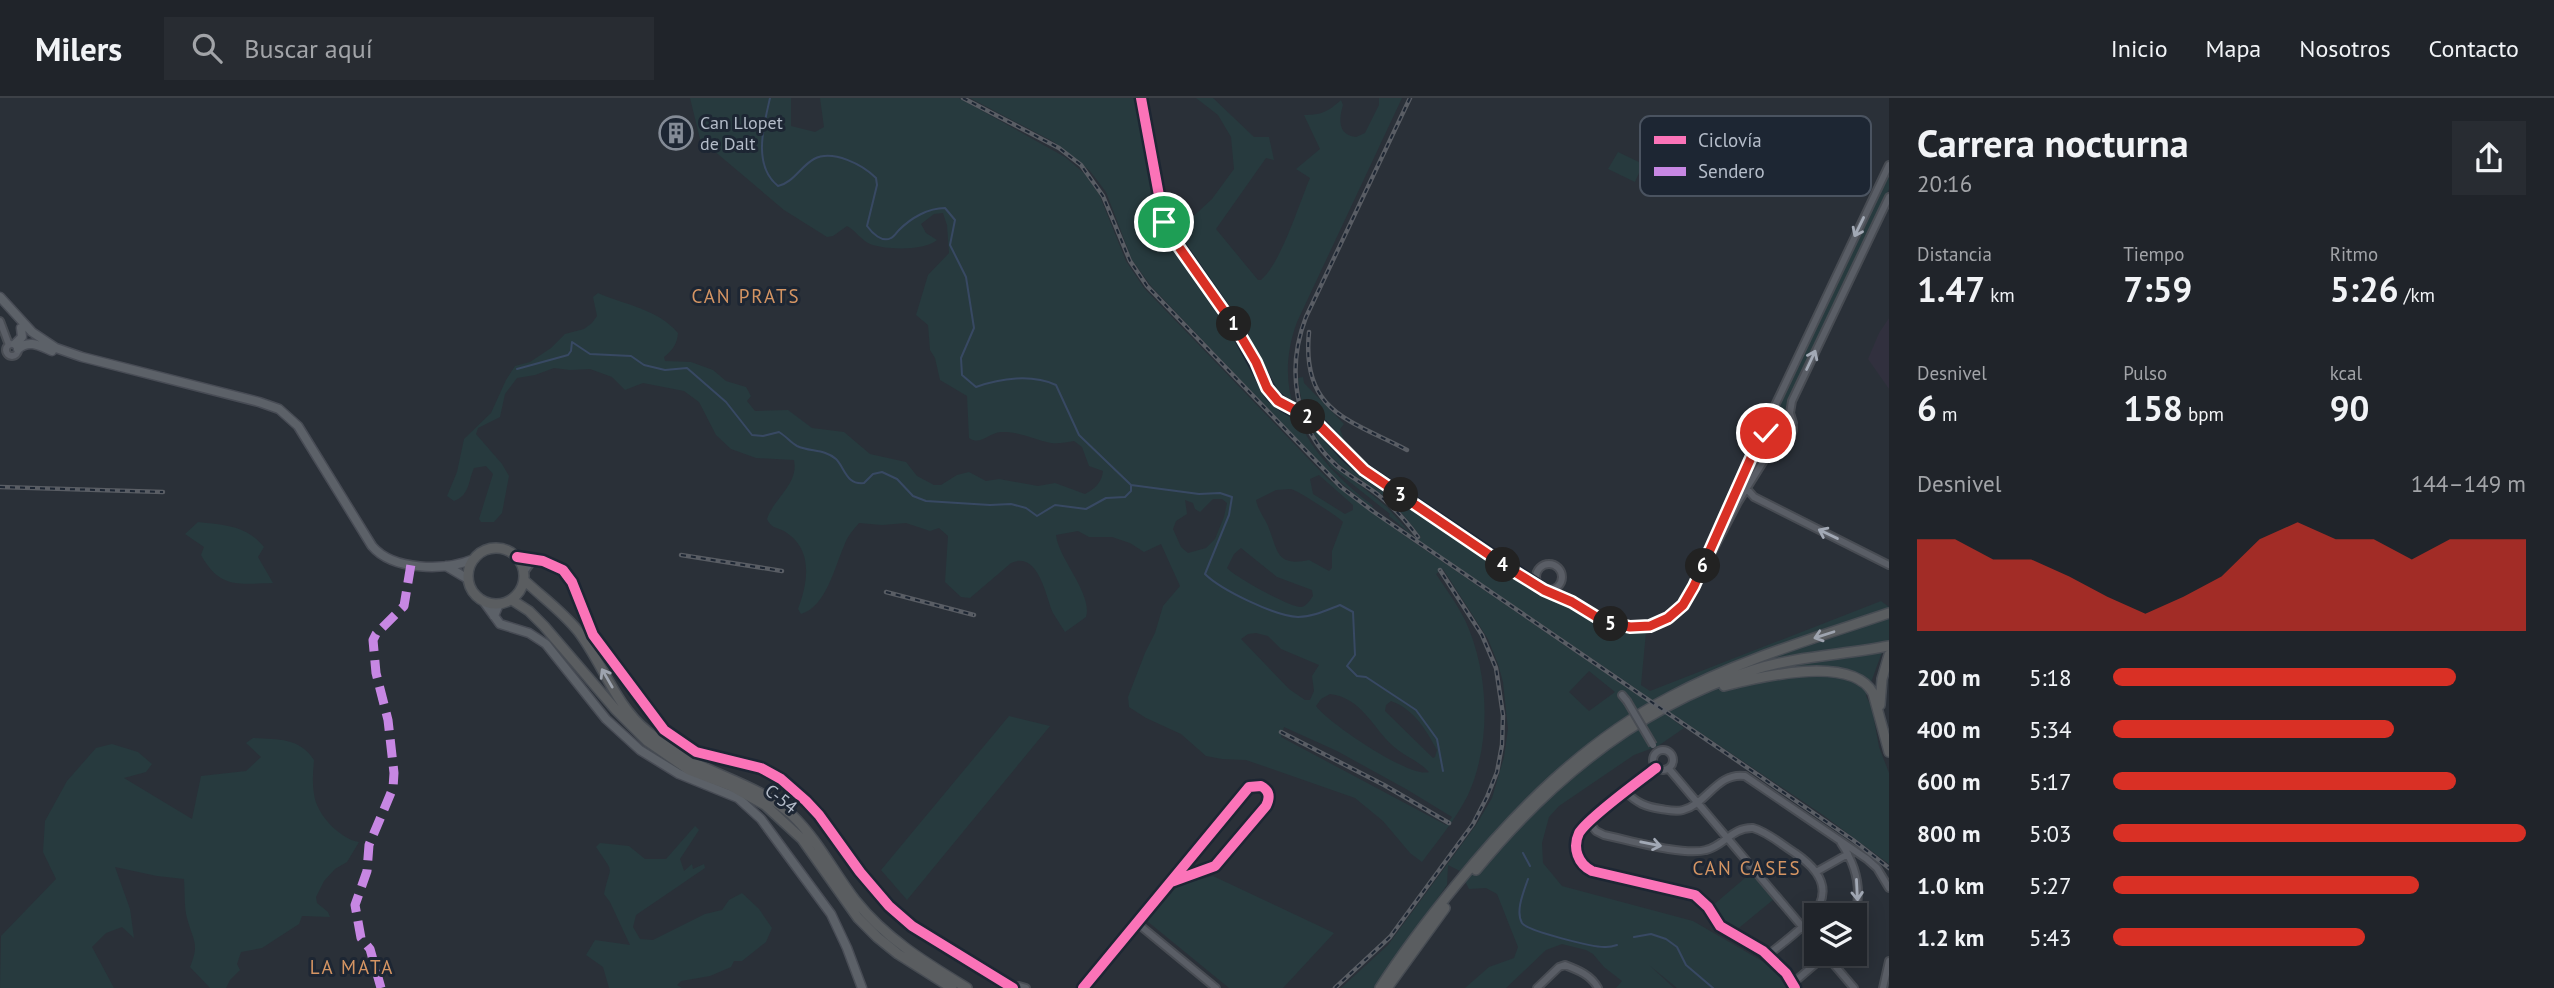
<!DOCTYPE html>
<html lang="es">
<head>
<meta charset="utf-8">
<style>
  :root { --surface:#20242a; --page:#282c32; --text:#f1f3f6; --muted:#a2a4a8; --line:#3d4147; --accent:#d93025 }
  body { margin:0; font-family:"PT Sans",sans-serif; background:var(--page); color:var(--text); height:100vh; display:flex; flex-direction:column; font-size:26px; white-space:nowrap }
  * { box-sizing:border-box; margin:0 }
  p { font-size:23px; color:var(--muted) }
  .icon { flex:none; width:38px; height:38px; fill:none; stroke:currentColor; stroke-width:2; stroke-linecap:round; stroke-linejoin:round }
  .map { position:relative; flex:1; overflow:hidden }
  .panel { display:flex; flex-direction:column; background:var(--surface); width:665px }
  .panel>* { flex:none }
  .tools { position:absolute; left:1804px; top:805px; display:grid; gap:14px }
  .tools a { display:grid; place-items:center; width:63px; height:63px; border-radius:0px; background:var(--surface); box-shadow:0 4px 18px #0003,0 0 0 2px var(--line); font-size:35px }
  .pin { position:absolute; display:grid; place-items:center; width:60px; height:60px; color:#fff; margin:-30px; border:4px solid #fff; border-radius:50%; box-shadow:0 2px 7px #0007 }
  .km { position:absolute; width:35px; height:35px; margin:-18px; border-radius:50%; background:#222; color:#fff; font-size:19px; line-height:35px; text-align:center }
  .round { display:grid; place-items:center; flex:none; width:74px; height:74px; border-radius:0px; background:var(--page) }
  .summary { display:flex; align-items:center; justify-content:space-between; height:119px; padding:0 28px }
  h1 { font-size:38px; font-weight:800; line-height:52px }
  .figures { display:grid; grid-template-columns:repeat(3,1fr); gap:10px; height:119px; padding:7px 28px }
  .figures div { display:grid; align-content:center }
  .figures b { font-size:35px; font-weight:800 }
  .figures small { font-size:19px; font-weight:400 }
  .figures p { font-size:19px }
  .chart { height:196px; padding:14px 28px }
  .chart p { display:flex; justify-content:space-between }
  .chart svg { width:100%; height:126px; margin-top:7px; fill:var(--accent); opacity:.7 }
  ul { padding:0 28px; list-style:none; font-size:23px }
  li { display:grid; grid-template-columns:112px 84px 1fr; align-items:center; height:52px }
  li i { height:18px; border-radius:9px; background:var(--accent) }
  header { display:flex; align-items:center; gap:42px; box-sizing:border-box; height:98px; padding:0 35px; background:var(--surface); border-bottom:2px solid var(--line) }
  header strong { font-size:33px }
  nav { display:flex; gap:38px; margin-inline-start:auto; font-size:24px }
  .search { width:490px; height:63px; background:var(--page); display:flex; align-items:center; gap:18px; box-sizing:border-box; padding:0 24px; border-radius:0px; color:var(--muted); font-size:26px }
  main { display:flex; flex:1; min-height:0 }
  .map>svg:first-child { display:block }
  .medical { fill:#31303e }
  .green { fill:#273a3e; fill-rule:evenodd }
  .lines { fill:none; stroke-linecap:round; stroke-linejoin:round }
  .stream { stroke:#384963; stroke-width:2 }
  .minor-casing { stroke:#484c53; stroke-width:10 }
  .major-casing { stroke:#484c55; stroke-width:11 }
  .highway-casing { stroke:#474c53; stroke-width:12 }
  .minor { stroke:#5a5e66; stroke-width:6 }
  .major { stroke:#5c6168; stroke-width:8 }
  .highway { stroke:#5a5d60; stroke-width:9 }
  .rail-casing { stroke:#595d64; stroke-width:4.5 }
  .rail { stroke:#1d2633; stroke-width:2; stroke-dasharray:5; stroke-linecap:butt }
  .minor-bridge-casing { stroke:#484c53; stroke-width:10; stroke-linecap:butt }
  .minor-bridge { stroke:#5a5e66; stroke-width:6 }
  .quiet { stroke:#c787e3; stroke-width:9; stroke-dasharray:18 9; stroke-linecap:butt }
  .cycleway-casing { stroke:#1d2633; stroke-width:15 }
  .cycleway { stroke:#fb73b8; stroke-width:10 }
  .oneway { stroke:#a2a9b5 }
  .oneway2 { stroke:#9ea4af }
  .route-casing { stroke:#fff; stroke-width:14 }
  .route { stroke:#d93025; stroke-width:9 }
  .labels { text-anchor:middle; stroke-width:6; stroke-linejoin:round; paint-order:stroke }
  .poi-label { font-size:18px; fill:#b4bcc9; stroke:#1d2633; text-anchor:start }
  .street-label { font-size:18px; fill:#b4bcc9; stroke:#1d2633 }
  .neighbourhood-label { font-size:19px; letter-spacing:2px; fill:#d59563; stroke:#1d2633 }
  .key { fill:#1d2633; stroke:#4a5360; stroke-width:2 }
  .key-label { font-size:19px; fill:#b4bcc9 }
</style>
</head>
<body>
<header>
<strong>Milers</strong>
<div class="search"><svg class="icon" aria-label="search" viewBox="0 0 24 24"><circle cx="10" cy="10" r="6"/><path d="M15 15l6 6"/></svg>Buscar aquí</div>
<nav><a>Inicio</a><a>Mapa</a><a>Nosotros</a><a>Contacto</a></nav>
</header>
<main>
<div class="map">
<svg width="1889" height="890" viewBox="0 0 1889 890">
  <rect width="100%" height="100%" fill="#2a3038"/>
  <path class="medical" d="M1889 220V291L1868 261 1879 235Z"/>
  <path class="green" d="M690 0H791V28L815 34 824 29 820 0H959L1065 59 1085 76 1099 96 1126 163 1144 190 1328 381 1402 436 1636 596 1638 592 1418 442 1421 439C1411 426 1401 413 1389 402 1375 390 1358 381 1344 370 1314 347 1302 317 1298 280L1303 279 1304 285 1344 326 1340 331 1345 345 1353 355 1485 449 1484 450 1522 475 1539 494 1553 498 1597 524 1621 533 1646 534 1641 587 1650 593 1881 503 1889 509V543L1881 557 1866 598 1872 610 1879 649 1889 675V766L1823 717 1674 617 1672 621 1684 630 1658 648 1634 657 1559 708 1549 719 1542 745 1543 765 1562 788 1693 823 1774 870 1788 890H1677L1649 867 1674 890H1616L1622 883 1604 869 1593 856 1586 852 1562 846 1546 852 1506 890H1465L1489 869 1514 860 1518 849 1497 796 1486 790 1469 791 1460 773 1448 767 1447 787 1374 890H1341L1388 847 1476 727 1492 700 1504 659 1508 631 1503 584 1498 566 1488 541 1443 471 1436 476C1446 491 1457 506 1465 522 1489 574 1492 644 1468 697 1456 721 1438 742 1422 764L1410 755 1383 723 1355 700 1246 662 1222 661 1206 658 1181 636 1146 620 1129 609 1128 599 1145 555 1155 535 1163 508 1180 488 1161 446 1144 454 1130 445 1112 439H1089L1078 433 1056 437C1058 460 1093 496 1086 519L1065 534C1061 528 1057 521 1053 515 1046 500 1039 452 1011 465L970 500 961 499 945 484 948 438 939 430 930 433 906 425 882 427 859 425C853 432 847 439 844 448 835 468 826 509 801 516L798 511C808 484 814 451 784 433 776 429 771 430 767 421 774 400 799 386 794 362L756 360 731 351 716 337 699 304 684 293 643 285 625 292 612 279 590 271 570 272 554 270 535 277 517 280 505 296 500 319 478 330 476 336 502 366 509 378 502 415 494 424H481L479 421 493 376 486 368 474 370C468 383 470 397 454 403L447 398 457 374 464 341 491 315 506 282 515 268 530 264 551 250 565 236 584 231 592 225 597 218 593 199 598 195C625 207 658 211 678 235 677 246 673 252 664 259L665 263 691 264 713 272 726 283 746 289 751 298 747 303 755 313 788 312 812 330 844 334 870 356 906 364 917 378 934 387H941L957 377 969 374 986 383 999 381 1038 388 1055 385 1085 396C1095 391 1102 384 1103 373L1089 368 1082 349 1074 343C1067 344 1059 346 1051 345 1035 342 1019 333 1001 334 988 335 981 348 969 340L967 298 940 282 935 260 930 252 928 227 916 217 928 177 949 155 947 127 943 115 934 116 921 126 926 135 937 142C925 153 885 152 870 146 861 142 856 133 847 128L833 138 827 139 784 112 700 41ZM1319 377 1353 407V412L1345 416 1313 396 1310 381ZM1291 391C1297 392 1339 419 1343 424L1332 453V470L1329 473 1309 462C1276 469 1278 453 1268 428 1264 419 1258 412 1256 402L1276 392ZM1213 401H1222L1227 405 1224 419 1215 441 1206 450 1188 455 1181 449 1173 431 1176 423 1187 416 1185 402 1193 405 1195 411 1200 414ZM1241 450 1277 479 1312 492 1313 498C1310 502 1306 509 1301 509 1291 510 1235 479 1227 470L1234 456ZM1256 535 1268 538 1281 551 1319 567 1312 578 1314 593 1310 602H1305L1289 591 1241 541 1248 536ZM1589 573 1615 594 1589 613 1569 594ZM1330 596C1362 600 1372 629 1393 648 1404 658 1419 663 1429 674 1411 681 1328 625 1316 608L1321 601ZM1391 603C1414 611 1426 632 1437 652L1435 659 1433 660 1385 613 1386 607ZM1284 629 1337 653 1406 691 1452 719 1446 727 1281 639Z
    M970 0H1145L1165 107 1185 126 1212 101 1234 71 1231 39 1218 17 1196 0H1213L1254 39H1269L1274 62 1266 60 1216 131 1258 182H1261C1281 165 1299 106 1310 80L1296 71 1320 51 1304 17C1321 17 1328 14 1341 2L1343 7C1339 20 1337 37 1356 39L1365 35 1379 7V0H1402L1297 224C1268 302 1312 361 1372 407L1374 412 1329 375 1151 188 1132 162 1106 94 1090 73 1054 44Z
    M1618 54 1643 66 1635 84 1608 71Z
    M1889 74V91L1787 306 1786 314 1779 313V303Z
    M1764 337 1770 344 1736 405 1733 403Z
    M1325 359 1387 409 1413 438 1389 418 1390 416 1331 369Z
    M198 424C224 427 246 427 264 449L258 459 273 485C238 486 220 491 201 457L204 449 185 436Z
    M1009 618 1050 628 907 802 881 772Z
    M253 640C278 642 299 639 314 662 313 674 312 685 314 696 316 716 340 741 359 744L347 764 335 771 324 783 316 799 317 805 328 814 330 819 302 818 299 826 262 850 241 854 237 866 240 872 230 882 226 890H210L190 869C200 845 193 843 187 820 184 809 185 793 184 781L157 778 115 769 130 811 134 840 122 829 106 835 92 849 114 890H0L1 838 56 781 43 754 45 723 67 683 96 650 112 646 138 654 152 666 146 674 124 680 192 721 201 678 246 673 261 659 246 645Z
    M695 728 699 732 680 761 684 773 692 766 693 771 704 766 705 770 636 817 633 829 640 841 653 842 705 816 722 812 729 802 742 795 759 811 772 830 766 844 742 863H734L731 869 710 878 681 883 677 887 682 890H609L603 869 586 857 595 842 630 847 610 804 604 796C611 764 615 778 596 749L600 745 629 748 645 761H666Z
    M1752 774 1774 801 1734 834 1718 822 1711 809Z
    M1213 778 1334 835 1283 890H1229L1147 823 1178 787Z"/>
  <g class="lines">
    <path class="stream" d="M770 0C764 27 752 67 778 88 793 85 801 68 814 61 833 51 863 67 876 80L877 87 867 128C872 135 882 145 891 140 894 139 897 134 899 132 911 120 928 110 945 110L955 122 950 147 966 179 974 230 961 260 962 277 976 289C1001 280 1032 276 1056 287L1079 337 1131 387 1199 396 1220 395 1232 399 1229 417 1205 476C1221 492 1275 518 1298 519 1313 519 1327 512 1340 507L1353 514 1355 557 1347 568 1357 578 1366 579 1416 612 1437 641 1443 673
      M517 271 568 257 571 253 572 244 590 256 631 258 644 267 665 272 687 270 726 304 752 337 763 338 779 334C786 338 791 345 797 348 810 354 825 351 836 361 845 370 846 387 864 385L873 376 882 374 897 381 913 398 926 403 990 407 1011 406 1026 410 1037 418 1055 407 1086 411 1106 400 1125 399 1131 393V387
      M1523 755 1530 768
      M1528 781C1524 793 1515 813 1522 825 1527 833 1595 850 1606 849 1610 849 1614 848 1617 847
      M1634 839 1651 836 1666 841 1677 849 1686 867 1713 890"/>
    <defs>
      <path id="minor" d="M1141 0 1166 129 1236 230 1256 264 1267 290 1278 303 1288 310
        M0 223 9 247
        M6 252a6 6 0 1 1 12 0a6 6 0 1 1-12 0Z
        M1765 330a14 14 0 1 1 28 0a14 14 0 1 1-28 0Z
        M1770 318 1889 67
        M1314 322 1364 372 1541 490
        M1793 325 1790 315 1792 303 1889 99
        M1747 391 1754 399 1889 467
        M1710 458 1738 404 1773 348 1783 344
        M517 459 543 463 563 472 572 484 593 537 664 632 696 654 761 670 781 681 806 703 819 717 860 774 889 808 912 828 1013 890
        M1536 479a13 13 0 1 1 26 0a13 13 0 1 1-26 0Z
        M524 474 533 462
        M1544 492 1572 504 1603 523 1620 528H1650L1677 514 1694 488 1766 326
        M1622 597 1627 603
        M1653 662a10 10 0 1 1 20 0a10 10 0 1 1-20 0Z
        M1656 670C1639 683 1588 720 1579 735 1572 750 1578 766 1592 773L1695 797 1708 809 1720 828 1763 853 1786 875 1795 890
        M1669 671 1816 845
        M1626 694C1637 705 1646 709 1661 711 1668 712 1676 714 1683 712 1707 706 1717 674 1745 678L1867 761 1877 770 1889 790
        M1589 724 1596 733 1604 737C1629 742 1683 758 1706 752 1724 748 1732 729 1753 730 1768 734 1782 747 1795 755 1855 796 1804 828 1768 857
        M1841 745C1856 767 1862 792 1855 817
        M1816 774 1848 756
        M1137 825 1216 890
        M1825 856 1854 890
        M1793 885 1827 856
        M1014 890 1019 888 1026 890
        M1083 890 1249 689 1261 688C1270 693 1270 700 1266 708L1215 768 1171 784
        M1537 890 1559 869 1565 867C1578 872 1591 877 1598 890
        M1883 890 1889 863"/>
      <path id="major" d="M0 199 32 234 56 250 82 259 259 304 279 311 298 328 372 448C393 473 445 473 474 461
        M15 246 22 239 21 230
        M18 251C29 241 40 248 52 253
        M446 468 468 481
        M484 504 500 526 529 535 546 546 606 621 640 652 679 676 738 700 761 721 831 816 847 850 862 890
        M494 518 499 506"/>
      <path id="highway" d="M468 478a28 28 0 1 1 56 0a28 28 0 1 1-56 0Z
        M524 482C542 499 562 513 578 533 602 564 615 607 647 633 659 642 672 653 685 660 722 680 761 689 792 717 818 742 834 775 855 802 886 841 926 865 967 890
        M512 502 529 513 544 528 616 612 647 643 689 672 731 688 765 707 802 741 858 820 877 839 898 856 952 890
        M1724 588C1759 579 1851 556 1873 595L1889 654
        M1880 607 1882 581 1889 557
        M1476 772C1549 683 1641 607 1753 572 1797 558 1844 557 1889 548
        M1380 890C1403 854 1429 820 1456 787 1517 712 1584 644 1670 599 1739 562 1815 540 1889 515
        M1387 890 1445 810"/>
    </defs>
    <use href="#minor" class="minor-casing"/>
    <use href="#major" class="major-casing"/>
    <use href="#highway" class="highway-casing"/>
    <use href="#minor" class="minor"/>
    <use href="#major" class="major"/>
    <use href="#highway" class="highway"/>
    <defs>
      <path id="rail" d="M963 0 1059 50 1081 67 1103 98 1130 163 1147 188 1341 389 1374 414 1853 742 1889 770
        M1410 0 1306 219C1286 271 1294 330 1337 368 1349 378 1364 386 1377 396 1393 408 1406 423 1418 439
        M1309 234C1301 314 1350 322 1407 352
        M0 389 163 394
        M681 457 782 473
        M886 494 974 517
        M1281 634 1384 687 1449 725
        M1335 890 1390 839 1473 726 1487 699 1497 674 1502 647 1503 617 1496 570 1482 537 1440 472"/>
    </defs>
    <use href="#rail" class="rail-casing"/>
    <use href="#rail" class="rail"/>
    <defs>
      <path id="minor-bridge" d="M1288 310 1314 322
        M1627 603 1653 647"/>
    </defs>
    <use href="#minor-bridge" class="minor-bridge-casing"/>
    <use href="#minor-bridge" class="minor-bridge"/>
    <path class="quiet" d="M381 890 370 851 361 840 355 807 367 773 369 747 393 690 394 675 388 622 376 575 373 542 376 536 404 508 411 466"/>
    <defs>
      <path id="cycleway" d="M1141 0 1163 119 1169 134 1236 230 1272 297 1284 307 1321 328 1347 357 1364 372 1541 490
        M517 459 543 463 563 472 572 484 593 537 664 632 696 654 761 670 781 681 806 703 819 717 860 774 889 808 912 828 1013 890
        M1656 670C1639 683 1588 720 1579 735 1572 750 1578 766 1592 773L1695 797 1708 809 1720 828 1763 853 1786 875 1795 890
        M1083 890 1249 689 1261 688C1270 693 1270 700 1266 708L1215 768 1171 784"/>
    </defs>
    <use href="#cycleway" class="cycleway-casing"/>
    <use href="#cycleway" class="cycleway"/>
  </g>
  <defs><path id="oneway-shaft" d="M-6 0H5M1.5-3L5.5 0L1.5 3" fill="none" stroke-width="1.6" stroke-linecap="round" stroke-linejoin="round" transform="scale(1.75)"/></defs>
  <g class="oneway">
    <use href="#oneway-shaft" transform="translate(1859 129) rotate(116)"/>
    <use href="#oneway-shaft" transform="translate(1811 262) rotate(-65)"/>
    <use href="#oneway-shaft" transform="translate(1828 436) rotate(-154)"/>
    <use href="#oneway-shaft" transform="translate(1651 746) rotate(11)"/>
    <use href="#oneway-shaft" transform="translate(1857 792) rotate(87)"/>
  </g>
  <g class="oneway2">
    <use href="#oneway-shaft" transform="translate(1824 537) rotate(162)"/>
    <use href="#oneway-shaft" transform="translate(607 580) rotate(-120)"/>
  </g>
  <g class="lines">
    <defs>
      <path id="route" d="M1164 124 1169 135 1236 230 1256 264 1267 290 1278 303 1314 322 1364 372 1510 471 1544 492 1572 504 1603 523 1630 529 1650 528 1668 520 1683 507 1694 488 1766 326V335"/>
    </defs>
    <use href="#route" class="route-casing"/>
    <use href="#route" class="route"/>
  </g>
  <defs>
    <symbol id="building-ring" viewBox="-11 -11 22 22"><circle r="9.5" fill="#1d2633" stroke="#848b96" stroke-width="1.5"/><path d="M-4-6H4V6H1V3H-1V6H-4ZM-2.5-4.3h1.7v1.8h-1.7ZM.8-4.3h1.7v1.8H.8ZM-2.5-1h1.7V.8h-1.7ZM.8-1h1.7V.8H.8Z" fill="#848b96"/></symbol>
  </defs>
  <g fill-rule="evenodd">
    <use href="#building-ring" x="657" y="16" width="38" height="38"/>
  </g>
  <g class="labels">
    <g class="poi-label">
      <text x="700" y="31">Can Llopet<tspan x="700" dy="21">de Dalt</tspan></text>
    </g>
    <g class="street-label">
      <text transform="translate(781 701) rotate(38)" y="6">C-54</text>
    </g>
    <g class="neighbourhood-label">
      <text x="746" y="205">CAN PRATS</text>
      <text x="1747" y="777">CAN CASES</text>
      <text x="352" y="876">LA MATA</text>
    </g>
  </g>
  <rect x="1640" y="18" width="231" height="80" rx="10" class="key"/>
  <rect x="1654" y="38" width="32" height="8" fill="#fb73b8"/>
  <rect x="1654" y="69" width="32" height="9" fill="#c787e3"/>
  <g class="key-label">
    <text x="1698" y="49">Ciclovía</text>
    <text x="1698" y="80">Sendero</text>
  </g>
</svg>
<div class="tools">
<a><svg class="icon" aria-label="layers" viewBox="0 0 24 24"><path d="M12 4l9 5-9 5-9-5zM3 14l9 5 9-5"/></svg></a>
</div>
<div class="pin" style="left:1164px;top:124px;background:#1e9e55"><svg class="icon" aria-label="arrive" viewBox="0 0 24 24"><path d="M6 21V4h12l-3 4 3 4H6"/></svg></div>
<div class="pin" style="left:1766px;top:335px;background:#d93025"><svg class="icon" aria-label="check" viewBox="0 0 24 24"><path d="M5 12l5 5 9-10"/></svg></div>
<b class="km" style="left:1234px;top:226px">1</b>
<b class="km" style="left:1308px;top:319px">2</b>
<b class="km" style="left:1401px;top:397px">3</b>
<b class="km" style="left:1503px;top:467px">4</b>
<b class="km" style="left:1611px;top:526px">5</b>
<b class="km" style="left:1703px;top:468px">6</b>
</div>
<section class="panel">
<div class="summary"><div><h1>Carrera nocturna</h1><p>20:16</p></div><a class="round"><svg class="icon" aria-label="share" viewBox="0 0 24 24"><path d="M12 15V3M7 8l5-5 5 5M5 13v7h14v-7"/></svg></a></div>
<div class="figures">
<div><p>Distancia</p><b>1.47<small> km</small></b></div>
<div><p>Tiempo</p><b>7:59</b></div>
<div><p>Ritmo</p><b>5:26<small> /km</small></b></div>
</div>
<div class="figures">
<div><p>Desnivel</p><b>6<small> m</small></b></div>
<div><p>Pulso</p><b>158<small> bpm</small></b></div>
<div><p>kcal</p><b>90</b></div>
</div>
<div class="chart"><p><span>Desnivel</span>144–149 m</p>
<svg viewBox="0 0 160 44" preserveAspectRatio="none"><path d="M0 44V12L10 12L20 19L30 19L40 25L50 32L60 38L70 32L80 25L90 12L100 6L110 12L120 12L130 19L140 12L150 12L160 12V44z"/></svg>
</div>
<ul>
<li><b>200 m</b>5:18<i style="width:83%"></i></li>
<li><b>400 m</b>5:34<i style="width:68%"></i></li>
<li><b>600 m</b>5:17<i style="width:83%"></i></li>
<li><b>800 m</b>5:03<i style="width:100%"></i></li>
<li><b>1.0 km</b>5:27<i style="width:74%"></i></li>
<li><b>1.2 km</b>5:43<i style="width:61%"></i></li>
</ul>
</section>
</main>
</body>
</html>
